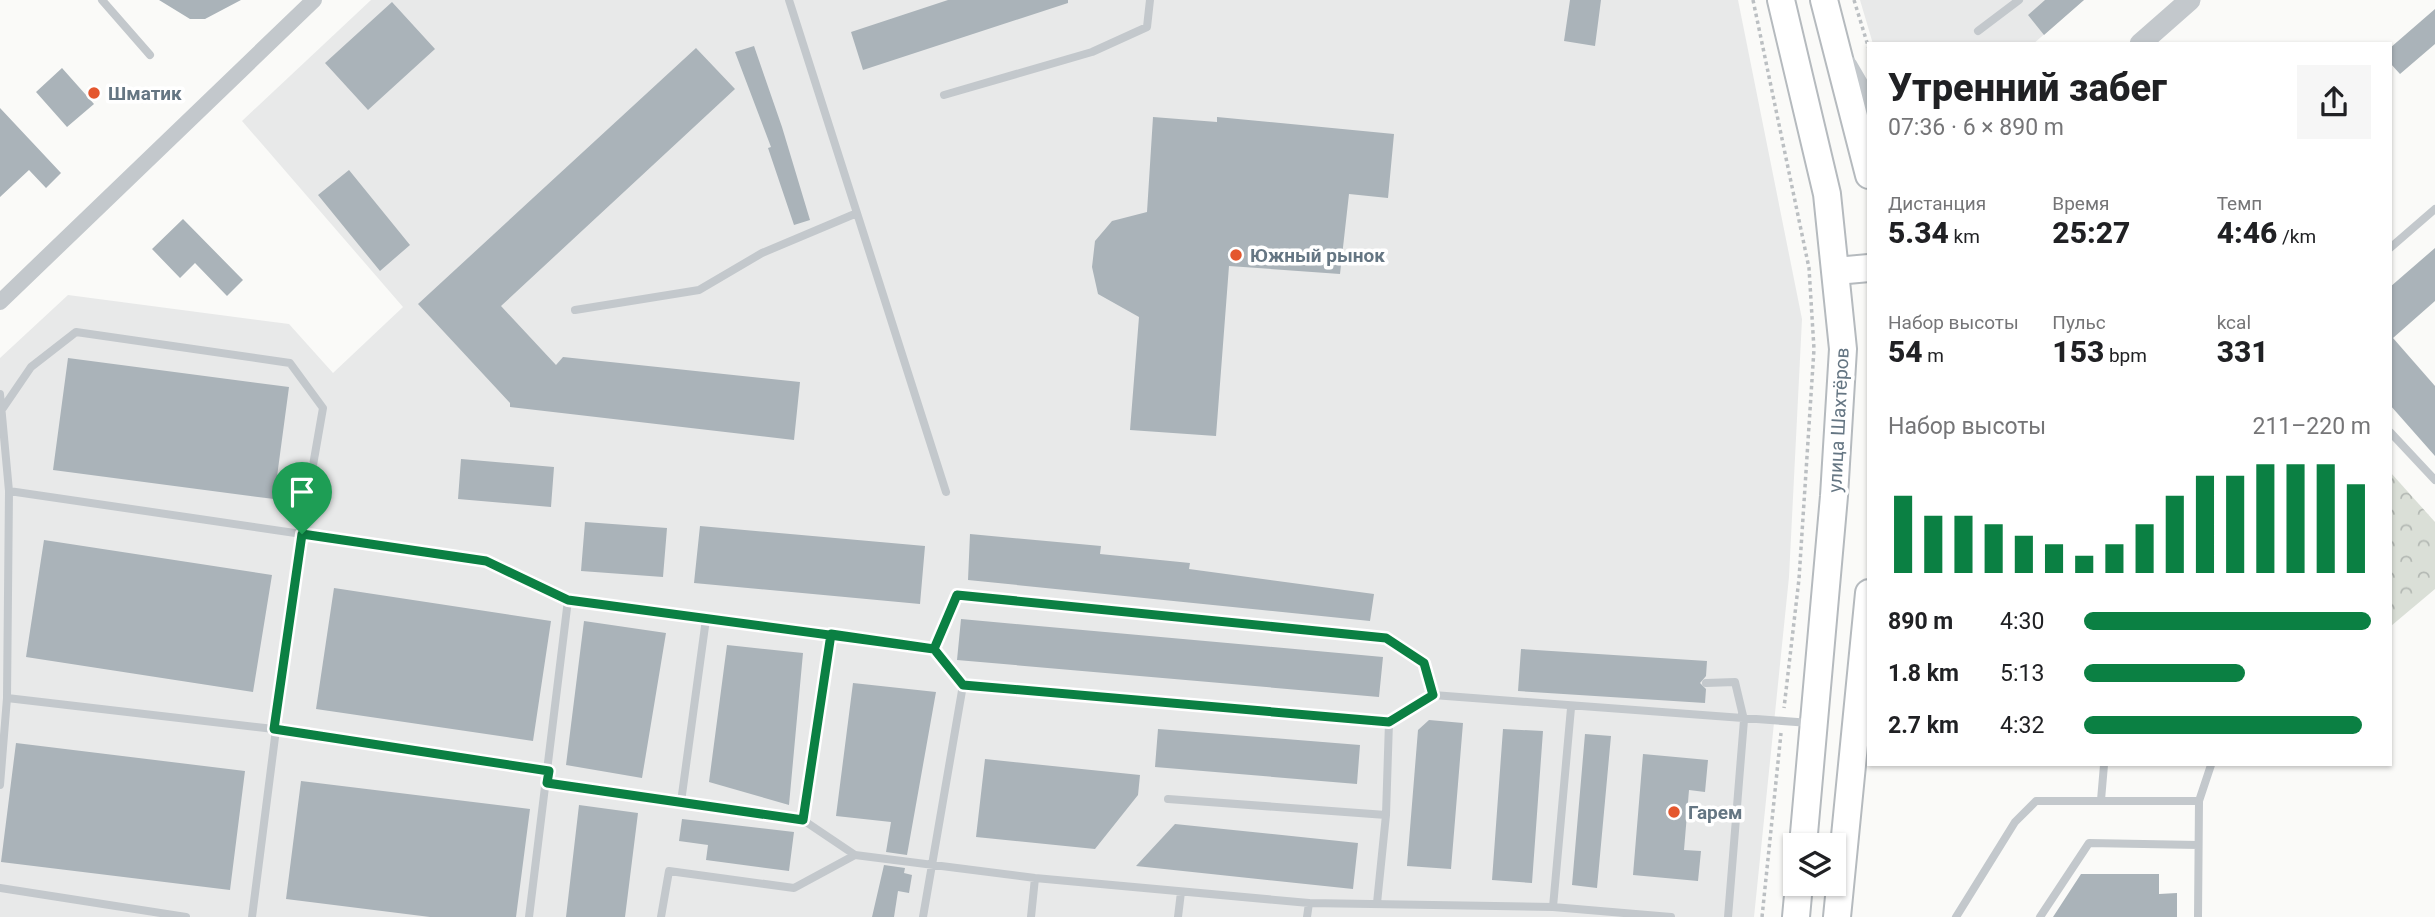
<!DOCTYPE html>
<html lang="ru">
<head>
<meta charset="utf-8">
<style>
  :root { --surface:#fff; --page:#f6f6f6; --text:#202124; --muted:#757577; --accent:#0b8043 }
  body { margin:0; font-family:Roboto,sans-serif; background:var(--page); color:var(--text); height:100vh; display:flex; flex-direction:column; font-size:26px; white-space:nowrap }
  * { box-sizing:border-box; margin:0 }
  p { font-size:23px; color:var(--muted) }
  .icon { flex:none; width:38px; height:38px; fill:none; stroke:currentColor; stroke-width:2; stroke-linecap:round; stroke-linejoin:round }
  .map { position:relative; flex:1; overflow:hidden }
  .details { position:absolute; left:1867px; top:42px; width:525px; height:724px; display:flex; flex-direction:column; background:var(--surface); border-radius:0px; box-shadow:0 2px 5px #0004 }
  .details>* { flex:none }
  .fabs { position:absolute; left:1783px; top:833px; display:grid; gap:14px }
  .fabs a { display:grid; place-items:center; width:63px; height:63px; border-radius:0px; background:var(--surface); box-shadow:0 2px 5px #0004; font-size:35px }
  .pin { position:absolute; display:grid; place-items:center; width:60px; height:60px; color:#fff; margin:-72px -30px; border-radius:50% 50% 50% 0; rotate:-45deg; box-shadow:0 0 7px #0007 }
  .pin .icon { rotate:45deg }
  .round { display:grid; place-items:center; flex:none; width:74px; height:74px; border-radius:0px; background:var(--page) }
  .headline { display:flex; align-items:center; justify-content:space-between; height:119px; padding:0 21px }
  h1 { font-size:38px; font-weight:800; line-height:52px }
  .metrics { display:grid; grid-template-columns:repeat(3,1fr); gap:10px; height:119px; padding:7px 21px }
  .metrics div { display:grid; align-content:center }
  .metrics b { font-size:30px; font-weight:800 }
  .metrics small { font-size:19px; font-weight:400 }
  .metrics p { font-size:19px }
  .chart { height:196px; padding:14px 21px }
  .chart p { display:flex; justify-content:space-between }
  .chart svg { width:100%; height:126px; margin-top:7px; stroke:var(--accent); stroke-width:6 }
  ul { padding:0 21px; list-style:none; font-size:23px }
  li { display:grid; grid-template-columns:112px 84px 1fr; align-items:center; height:52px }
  li i { height:18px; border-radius:9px; background:var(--accent) }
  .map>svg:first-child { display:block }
  .built { fill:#e8e9e9 }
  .park { fill:url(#park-crowns) }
  .building { fill:#aab3b9 }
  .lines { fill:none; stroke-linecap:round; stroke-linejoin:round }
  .primary-casing { stroke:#b5babe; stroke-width:30 }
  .path { stroke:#bbbfc2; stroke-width:3.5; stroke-dasharray:3.5 3.5; stroke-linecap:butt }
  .service { stroke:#c3c8cc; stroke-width:8 }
  .minor { stroke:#c3c8cc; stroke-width:16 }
  .tertiary { stroke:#c3c8cc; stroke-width:21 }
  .primary { stroke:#fff; stroke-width:26 }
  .route-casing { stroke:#fff; stroke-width:14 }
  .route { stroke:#0b8043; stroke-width:9 }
  .poi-dot { fill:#e4572e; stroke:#fff; stroke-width:2.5 }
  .labels { text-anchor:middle; stroke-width:7; stroke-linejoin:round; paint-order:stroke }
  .poi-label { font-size:19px; font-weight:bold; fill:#657683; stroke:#fff; text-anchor:start }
  .street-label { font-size:19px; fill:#657683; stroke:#fff }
</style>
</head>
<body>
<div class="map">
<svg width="2435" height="917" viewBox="0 0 2435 917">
  <defs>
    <pattern id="park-crowns" width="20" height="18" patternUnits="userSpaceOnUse" patternTransform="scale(1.75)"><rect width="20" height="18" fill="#dadfd7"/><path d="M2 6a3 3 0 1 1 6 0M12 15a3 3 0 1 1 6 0" fill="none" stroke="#b4b9b4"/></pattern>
  </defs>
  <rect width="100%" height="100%" fill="#fafaf8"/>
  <path class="built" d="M371 0H1738L1802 319 1789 577 1754 917H0V358L68 295 289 324 333 373 403 307 242 121Z
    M1860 0H2084L2033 44H1873Z"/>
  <path class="park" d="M2391 473 2435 522V589L2391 626Z"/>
  <path class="building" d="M159 0H241L205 19H190Z
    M948 0H1068V3L863 70 851 32Z
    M1570 0H1601L1595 46 1564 41Z
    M2045 0H2084L2044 35 2028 15Z
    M392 2 435 49 368 110 325 63Z
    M2435 9V44L2400 74 2390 63V48Z
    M754 46 782 127 810 220 794 225 768 148 771 147 735 52Z
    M696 48 735 89 501 306 556 365 563 357 800 382 794 440 510 407V403L418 304Z
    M62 68 94 104 67 127 36 92Z
    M0 108 61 173 46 188 29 170 0 197Z
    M1153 117 1217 122V117L1394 134 1388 198 1349 194 1340 274 1229 266 1216 436 1130 430 1139 317 1098 294 1092 267 1095 241 1112 221 1147 212Z
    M349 170 410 245 380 271 318 195Z
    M183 219 243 280 227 296 195 263 180 278 152 249Z
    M2435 248V301L2393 338 2435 386V456L2390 405V287Z
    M68 358 289 387 274 499 53 470Z
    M461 459 554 467 551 507 458 499Z
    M585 522 667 528 663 577 581 571Z
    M700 526 925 546 920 604 694 583Z
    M970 534 1101 546 1100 554 1190 563 1189 569 1374 594 1370 621 968 580Z
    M44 540 272 575 253 692 26 657Z
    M334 588 551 621 533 741 316 709Z
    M961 619 1383 657 1379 697 957 660Z
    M584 621 666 633 642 778 566 765Z
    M727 645 803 653 789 805 709 782Z
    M1521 649 1707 661 1706 676 1700 683 1706 689 1705 703 1518 691Z
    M853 683 936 692 907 855 886 852 891 822 836 816Z
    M1429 720 1463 723 1451 869 1407 866 1418 730Z
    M1158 729 1360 745 1357 784 1155 767Z
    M1503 729 1543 731 1532 883 1492 880Z
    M1585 734 1611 736 1597 888 1572 885Z
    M16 743 245 771 230 890 1 862Z
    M1643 754 1708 760 1705 792 1689 790 1684 850 1701 851 1698 881 1633 875Z
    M985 759 1140 775 1138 795 1095 849 976 837Z
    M301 781 530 809 516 917H430L286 899Z
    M579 805 638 813 625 917H566Z
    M682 819 794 832 789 871 706 860 708 845 679 841Z
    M1175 824 1358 843 1353 889 1136 866Z
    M884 865 905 868 904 873 912 875 909 893 898 891 894 917H872Z
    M2081 874H2159V894L2177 893V917H2053Z"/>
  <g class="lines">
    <defs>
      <path id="primary" d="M1781 0 1827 194 1843 349 1834 496 1803 845
        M1824 0 1869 175
        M1836 271 1869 268
        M1796 917 1799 884
        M1837 917 1869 593"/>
    </defs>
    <use href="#primary" class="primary-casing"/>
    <path class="path" d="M1753 0 1809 268 1814 349 1799 579 1784 708
      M1854 0 1869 49
      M1762 917 1781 733"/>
    <path class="service" d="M102 0 150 55
      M789 0 946 492
      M1978 31 2019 0
      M944 95 1092 52 1147 27 1150 0
      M2390 248 2435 209
      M575 310 699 290 762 253 857 213
      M0 394 9 491 7 698 274 729 549 771 547 783 681 802
      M3 408 31 367 76 332 290 363 323 408 301 534 252 917
      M2390 432 2435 480
      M9 491 486 561 568 600 706 619
      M934 649 706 619 681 802 803 820 855 855 1035 878 1309 903 1553 907 1671 917
      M1706 683 1735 682 1744 720 1728 917
      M963 685 1389 722 1433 695 1810 723
      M0 785 7 698
      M1168 799 1386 815
      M2101 800 2104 765
      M803 820 831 634
      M0 888 186 917
      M1377 903 1386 815 1389 722
      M1553 907 1571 708
      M529 917 568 600
      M661 917 669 871 794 888 855 855
      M923 917 963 685 934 649 957 595 1386 638 1424 663 1433 695
      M1031 917 1035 878
      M1178 917 1181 892
      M1307 917 1309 903
      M1956 917 2015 822 2036 801H2199
      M2040 917 2089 843 2198 845
      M2198 917 2199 801 2211 765"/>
    <path class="minor" d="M0 302 314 0"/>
    <path class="tertiary" d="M2140 44 2190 0
      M1847 66 1869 104"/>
    <use href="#primary" class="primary"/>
  </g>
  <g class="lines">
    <defs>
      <path id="route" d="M302 534 274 729 549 771 547 783 803 820 831 634 934 649 963 685 1389 722 1433 695 1424 663 1386 638 957 595 934 649 568 600 486 561 302 534"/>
    </defs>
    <use href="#route" class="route-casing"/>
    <use href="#route" class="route"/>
  </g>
  <g class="poi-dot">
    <circle cx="94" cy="93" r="7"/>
    <circle cx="1236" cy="255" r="7"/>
    <circle cx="1674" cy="812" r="7"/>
  </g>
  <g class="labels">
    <g class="poi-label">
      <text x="108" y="100">Шматик</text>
      <text x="1250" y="262">Южный рынок</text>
      <text x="1688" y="819">Гарем</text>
    </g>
    <g class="street-label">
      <text transform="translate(1838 420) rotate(-87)" y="7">улица Шахтёров</text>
    </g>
  </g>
</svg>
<div class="fabs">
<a><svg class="icon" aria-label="layers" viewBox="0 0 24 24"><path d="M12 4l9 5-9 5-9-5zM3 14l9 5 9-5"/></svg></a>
</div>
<div class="pin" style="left:302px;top:534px;background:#1e9e55"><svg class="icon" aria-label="arrive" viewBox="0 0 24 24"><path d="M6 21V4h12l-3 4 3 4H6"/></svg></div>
<section class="details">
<div class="headline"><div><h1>Утренний забег</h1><p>07:36 · 6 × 890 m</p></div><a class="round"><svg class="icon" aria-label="share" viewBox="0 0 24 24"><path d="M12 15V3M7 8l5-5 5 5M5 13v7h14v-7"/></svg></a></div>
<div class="metrics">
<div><p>Дистанция</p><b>5.34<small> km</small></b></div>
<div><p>Время</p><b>25:27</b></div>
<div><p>Темп</p><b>4:46<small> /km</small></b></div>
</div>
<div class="metrics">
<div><p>Набор высоты</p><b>54<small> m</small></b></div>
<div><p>Пульс</p><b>153<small> bpm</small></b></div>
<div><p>kcal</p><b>331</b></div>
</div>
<div class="chart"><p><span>Набор высоты</span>211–220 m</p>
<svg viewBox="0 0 160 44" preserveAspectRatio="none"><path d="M5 44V17M15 44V24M25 44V24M35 44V27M45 44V31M55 44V34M65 44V38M75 44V34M85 44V27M95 44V17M105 44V10M115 44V10M125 44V6M135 44V6M145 44V6M155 44V13"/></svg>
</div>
<ul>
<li><b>890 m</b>4:30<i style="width:100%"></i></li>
<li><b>1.8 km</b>5:13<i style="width:56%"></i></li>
<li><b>2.7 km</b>4:32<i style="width:97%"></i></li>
</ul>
</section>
</div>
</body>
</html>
